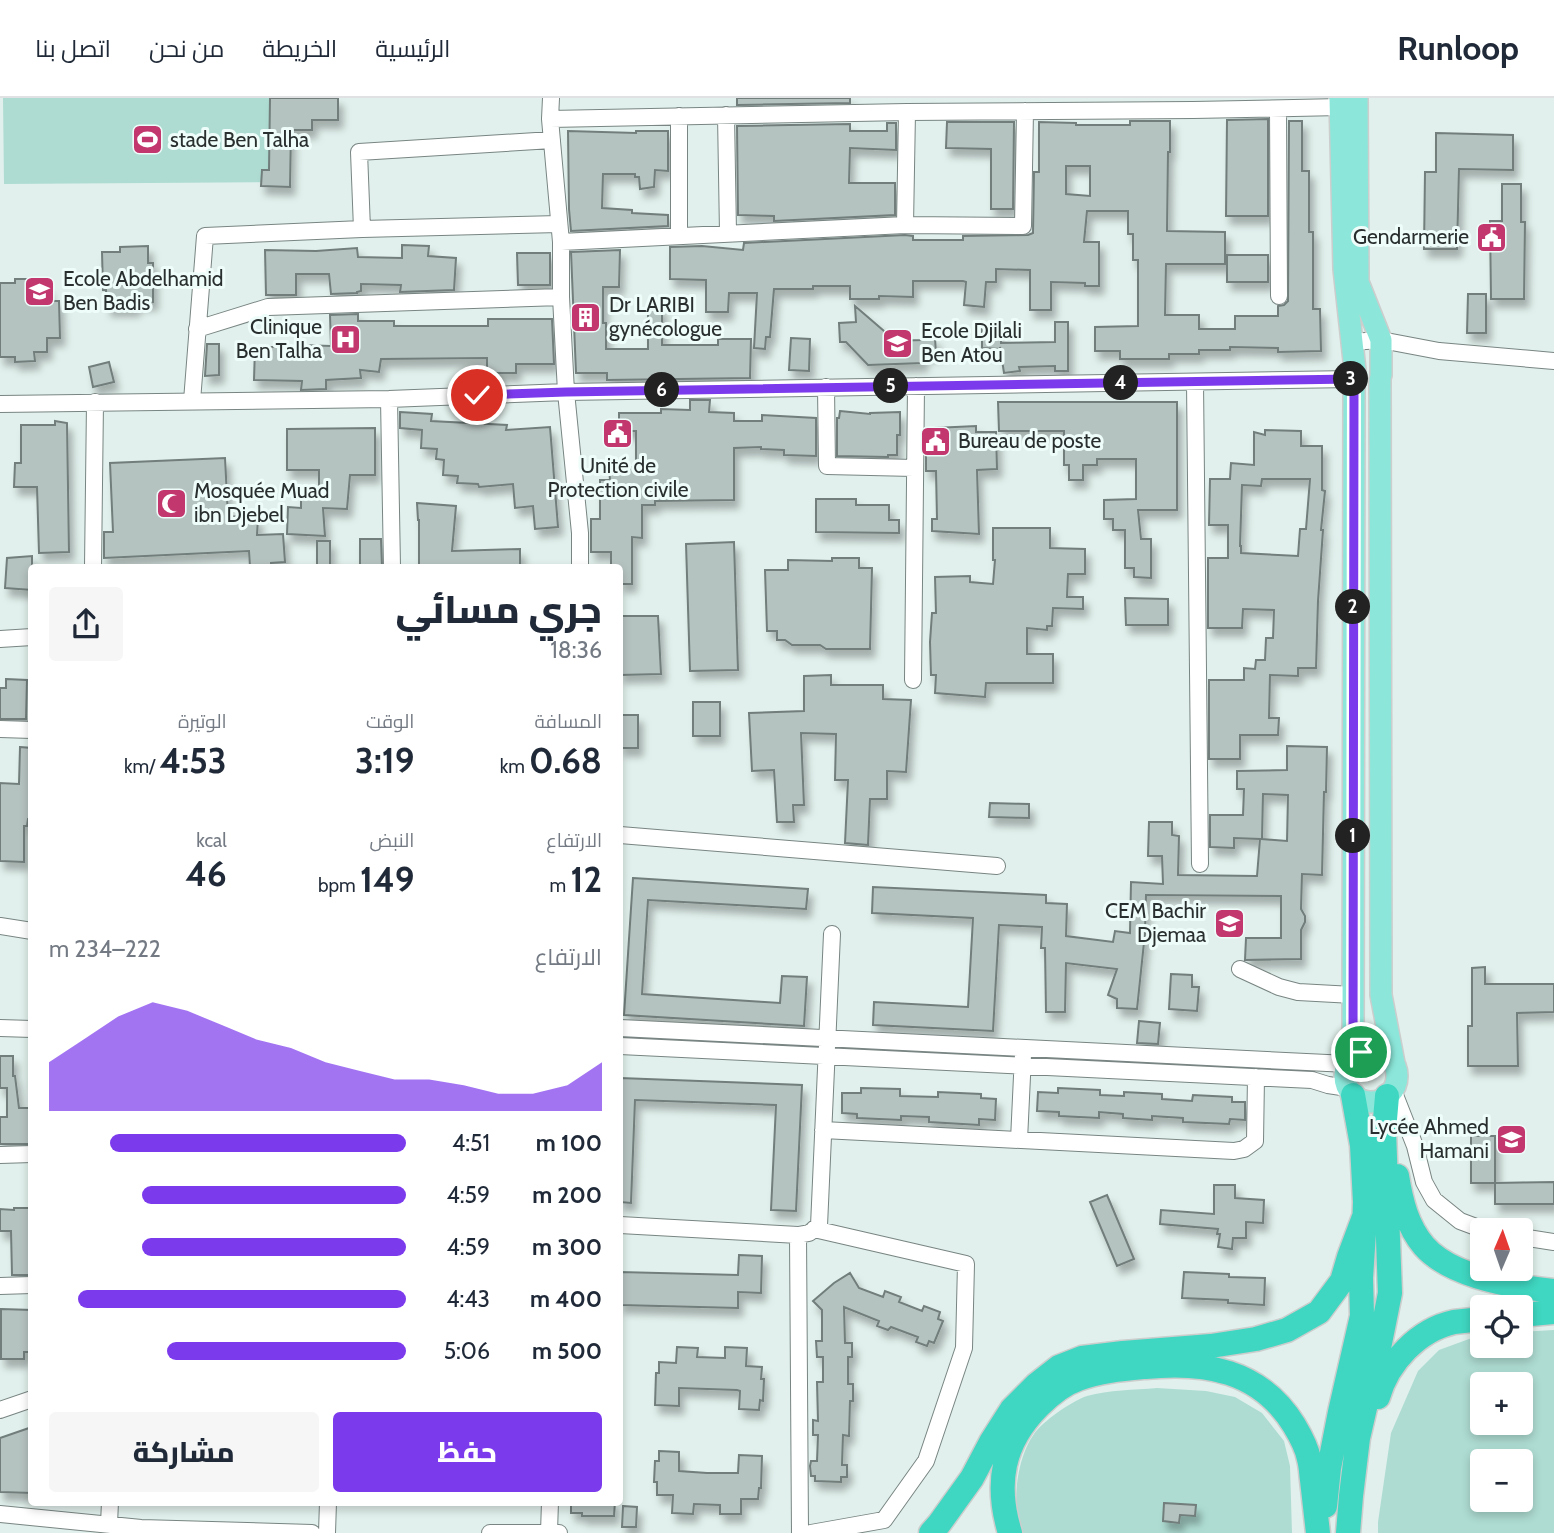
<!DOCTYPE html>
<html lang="ar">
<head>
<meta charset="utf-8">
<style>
  :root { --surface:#fff; --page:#f6f6f7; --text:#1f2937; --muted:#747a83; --line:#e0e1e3; --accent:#7c3aed }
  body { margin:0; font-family:Cabin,Cairo,sans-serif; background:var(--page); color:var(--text); direction:rtl; height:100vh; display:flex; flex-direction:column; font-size:26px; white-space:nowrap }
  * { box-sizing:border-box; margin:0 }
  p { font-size:23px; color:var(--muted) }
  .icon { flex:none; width:38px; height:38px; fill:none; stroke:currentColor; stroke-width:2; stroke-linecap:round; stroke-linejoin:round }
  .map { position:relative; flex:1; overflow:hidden; direction:ltr }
  .sheet { position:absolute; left:28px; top:466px; width:595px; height:942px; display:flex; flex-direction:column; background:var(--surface); border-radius:7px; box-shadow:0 4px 10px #0003; direction:rtl }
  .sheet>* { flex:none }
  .needle { width:46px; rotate:2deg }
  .tools { position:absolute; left:1470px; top:1120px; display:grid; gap:14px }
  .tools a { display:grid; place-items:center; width:63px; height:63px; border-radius:7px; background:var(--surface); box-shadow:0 4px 10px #0003; font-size:35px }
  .pin { position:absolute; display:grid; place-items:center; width:60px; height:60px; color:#fff; margin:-30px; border:4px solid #fff; border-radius:50%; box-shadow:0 2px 7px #0007 }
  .km { position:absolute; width:35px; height:35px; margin:-18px; border-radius:50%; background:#222; color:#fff; font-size:19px; line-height:35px; text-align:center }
  .round { display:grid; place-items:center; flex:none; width:74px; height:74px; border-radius:7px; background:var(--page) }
  .headline { display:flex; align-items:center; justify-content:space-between; height:119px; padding:0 21px }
  h1 { font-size:38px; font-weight:800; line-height:52px }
  .metrics { display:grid; grid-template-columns:repeat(3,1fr); gap:10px; height:119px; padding:7px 21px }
  .metrics div { display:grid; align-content:center }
  .metrics b { font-size:35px; font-weight:800 }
  .metrics small { font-size:19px; font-weight:400 }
  .metrics p { font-size:19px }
  .chart { height:196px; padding:14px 21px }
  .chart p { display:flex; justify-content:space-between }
  .chart svg { width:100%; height:126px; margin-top:7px; fill:var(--accent); opacity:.7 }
  .action { display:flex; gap:14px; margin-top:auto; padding:14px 21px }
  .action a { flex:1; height:80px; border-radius:7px; background:var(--accent); color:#fff; font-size:28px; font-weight:800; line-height:80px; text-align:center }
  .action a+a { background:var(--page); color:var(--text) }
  ul { padding:0 21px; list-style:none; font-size:23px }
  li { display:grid; grid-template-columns:112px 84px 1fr; align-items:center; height:52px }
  li i { height:18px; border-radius:9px; background:var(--accent) }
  header { display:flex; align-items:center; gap:42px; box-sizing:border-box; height:98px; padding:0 35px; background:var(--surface); border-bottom:2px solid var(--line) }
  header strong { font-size:33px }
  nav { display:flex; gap:38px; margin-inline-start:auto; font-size:24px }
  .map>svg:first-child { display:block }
  .green { fill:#aedcd2; fill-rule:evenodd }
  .building { fill:#b5c3c0; stroke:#717e7b; stroke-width:2; fill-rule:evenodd; filter:url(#shadow) }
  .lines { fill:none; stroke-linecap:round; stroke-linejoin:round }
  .minor-casing { stroke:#788582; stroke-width:18 }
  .major-casing { stroke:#cccdcd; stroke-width:24 }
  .highway-casing { stroke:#cccdcd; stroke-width:27 }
  .minor { stroke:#fff; stroke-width:16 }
  .major { stroke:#8ce7da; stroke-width:21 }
  .highway { stroke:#3fd7c1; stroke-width:24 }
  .route-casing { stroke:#fff; stroke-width:14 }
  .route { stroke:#7c3aed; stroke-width:9 }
  .labels { text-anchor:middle; stroke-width:6; stroke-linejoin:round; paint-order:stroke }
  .poi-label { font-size:21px; fill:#292f2e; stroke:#effdfa; text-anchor:start }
</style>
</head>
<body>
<header>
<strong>Runloop</strong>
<nav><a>الرئيسية</a><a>الخريطة</a><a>من نحن</a><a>اتصل بنا</a></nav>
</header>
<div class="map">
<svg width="1554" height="1435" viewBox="0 0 1554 1435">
  <defs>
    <filter id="shadow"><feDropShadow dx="4.5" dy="8" stdDeviation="3.5" flood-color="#0004"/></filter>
  </defs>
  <rect width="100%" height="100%" fill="#e1f0ec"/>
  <path class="green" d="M3 0H291V84L4 86Z
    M1554 1232V1435H1378V1424L1391 1335 1418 1273 1439 1252 1469 1241 1482 1239V1248H1521V1234ZM1482 1286H1521V1325H1482ZM1482 1363H1521V1402H1482Z
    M1157 1290 1206 1293 1235 1299 1262 1315 1284 1343 1290 1368 1292 1435H1023C1010 1409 1017 1359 1034 1336 1043 1323 1072 1303 1087 1298 1109 1292 1134 1292 1157 1290Z"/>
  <path class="building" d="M270 0H338V22H312V32H291L290 89 261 88 262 72H269Z
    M737 0H850V5L737 7Z
    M1268 21V118H1226L1227 22Z
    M1130 23H1170V54H1168L1167 133 1225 134V166H1166L1165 217H1199V231H1235V218H1278V208L1284 207 1288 203 1289 23H1302V73H1309V134H1313V211H1320L1321 253 1278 254V250L1230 249V252H1199V256H1169V261H1120V253H1095V229L1138 228V162H1133V136H1128V113H1087L1084 144H1099V188H1085V185L1051 184V212H1030V172L996 171V184H986L984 209 964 207 966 184 963 183H913V199L879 198V201H850V188H813V191H774L770 239H766L765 251 754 250 757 195H729L728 214H706V182L670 181V149L702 148 743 152 744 145 905 137 913 138V142H963V138L1028 137 1033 135 1034 74H1039V24L1076 25V27H1130ZM1066 68H1090V98L1066 96Z
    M947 24H1014L1013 111H991V51L946 50Z
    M887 25H896V52L850 50 849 85H895V117L774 123V118L738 117 737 28 850 26V33H887Z
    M568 33 636 35V33H668V73L655 72 654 89 640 91 639 79H635V76H603L602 110 632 112V115L668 117V128L571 133 569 111Z
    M1436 35 1513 37V72L1459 71 1457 151H1424L1425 74H1436Z
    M1502 86H1521V124H1525L1524 201H1491L1490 123H1502Z
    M402 147 429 148 428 158 456 160 454 192 400 194 401 187 361 186V193L357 194V195L331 196 329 176H296V197H266L265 152 316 153 357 150 358 159 402 160Z
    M148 148V165H153V204H135V210H107L106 192H103L102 154H120V149Z
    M620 152 619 189H603V225H606V251H648V208H662V247H718V241H751L750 280 607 282V275H576L571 154Z
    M517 155H550V187H518Z
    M1227 157H1268V184H1227Z
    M15 181H33V189H48V203H59L60 240H47V254H34L35 263 15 264V259H0V185H15Z
    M1468 196H1486V235H1467Z
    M855 208 884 233V243L924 242V240H935L936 255H923V265L868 267 846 244H840L839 225 856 224Z
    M358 216V223H394V228H488V221H552L554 266H516V275H487V260L381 261 379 274 360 272 361 280 326 282V291L301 292 302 283 254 282 255 249H302V247L331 248 330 217Z
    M1055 224H1068V273H1055V268L1019 269 1020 273 1004 275 1000 249V251L982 250V226H1001V245L1055 244Z
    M791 240 810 241 809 273 789 272Z
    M207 246H219V277L205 278Z
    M109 264 114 284 93 289 89 269Z
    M690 302H710L709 314 734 315V323H762V317L816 320V358L784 357V352L761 351V349L734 350V402L655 403V407H642V440L632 439V486H620V469H611V454H591V421H600V382H610L609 369H636V333H619V315H661V311L690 312Z
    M998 304H1177V412H1138L1141 441H1151V480L1134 479V470H1125V432H1113V421H1104V402L1136 401V361H1097V367H1083V382H1069V367H1064V333H999Z
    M840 313 870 316V315L900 314V337H897V357H888V359L837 358V320H839Z
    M400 314 432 316 431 323 507 327 506 332 550 329 558 429 535 431 533 408 515 410 513 386 479 389 478 386 457 385 458 378 443 377 444 362 436 361 437 351 421 350 422 332 400 330Z
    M55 323 67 325 69 454 39 455 37 389H14L15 365H21V327H55Z
    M976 328V334H996L997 371 977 372 979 436 932 433V421H937L936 373H926V335H934V330Z
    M375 330V377H350L347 411 323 410 325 438 287 436 288 409 301 410V395H319V372H287V331Z
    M1265 332 1301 333V348H1322V392L1325 393 1321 432H1323L1318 503 1316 570H1298V578L1270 577 1269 620H1279L1278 637H1240V661H1209V582H1244V570L1255 571 1256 562H1265L1266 540H1273L1274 512 1243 511 1242 530H1208V460H1228V427H1209L1210 381H1230L1231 365 1254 367V334L1265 337ZM1262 381H1310L1306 431H1300L1298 458 1241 455V448H1240L1242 387 1261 388Z
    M225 360 228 418 258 420 257 437 283 436 285 464 271 465V469H250L249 453 104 460V434H113L110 365Z
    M816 401H856V407H889V422H899V435L816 434Z
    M417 405 456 408 452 453 520 451V469H419V422H418Z
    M993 430H1050V450L1085 451V476H1068L1067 499H1083V511L1053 510 1052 528H1047V532L1027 530V556H1053V585H986L985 599 935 595 936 577H931L930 544 932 515H936L935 479 970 478V484L993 486 995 462H993Z
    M360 441H381L382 469H360Z
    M317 443H330V469H317Z
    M734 444 738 572 690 573 686 446Z
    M32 458V492L5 490 7 460Z
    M832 460H859V470H872L870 551H826L820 547H792L785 542H777V533H767L765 472H788V462L832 463Z
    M1125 500 1168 501V527H1126Z
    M620 518H658L661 576 620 577Z
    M831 577V587H883V601L911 602 906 674 887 673V701H870L868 747 845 745 848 682H835L836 636 801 635 804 707H793L794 724H777L774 672 752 673 749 615 804 613V578Z
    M6 581 27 582 26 621H0V590H6Z
    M693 604H720V638H693Z
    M620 617H638V650H620Z
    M1287 648 1327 649 1326 694H1324L1322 777 1302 776 1301 811 1305 818V824L1301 832V861L1245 862 1246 840H1281V798L1146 797 1145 835 1137 911 1117 910V901L1108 897 1117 871 1066 865 1065 914H1046L1045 850H1041L1042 829 999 827 993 933 873 927 874 904 968 909 973 820 872 815 873 789 1046 797V805L1067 806 1066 838 1113 844 1115 833 1130 835 1131 784 1163 786 1162 758H1148L1149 724H1172V737L1179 738 1178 777 1257 778 1260 741 1234 740V750L1210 749V717H1243L1244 691H1237V673L1287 672ZM1263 696 1288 697 1287 743 1262 741Z
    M20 649 32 650V721H28L27 728H24V764L0 763V685L19 686Z
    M990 705 1029 706V720L989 719Z
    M633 780 808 791 806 811 648 802 642 896 780 905 782 878 807 879 804 928 624 917Z
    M1485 869V886H1554V914L1517 915 1518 968H1468V928H1472V870Z
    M1171 876 1192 877V889H1199L1197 913 1169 911Z
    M1139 923 1160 925 1158 946 1137 945Z
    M0 958H13V978H15L19 1010H32V1046H0V1019H7V990H0Z
    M620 980 802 987 796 1113 771 1112 776 1007 635 1002 631 1105 620 1104Z
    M861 990 900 991V998L938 999V994L981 996V1000L996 1001 995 1022 979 1021V1027L929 1024V1019L901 1018V1022L857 1020V1016L842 1015V995H861Z
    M1058 990 1100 992V997L1124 998V994L1162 996V1001L1192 1003 1193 997 1232 999V1004H1245V1022L1230 1021 1229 1026 1183 1024V1020L1152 1018V1022L1123 1020V1016L1099 1014V1020L1059 1018V1014L1037 1013 1038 994 1058 995Z
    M1471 1038H1495V1085H1471Z
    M1554 1084V1106H1495V1085Z
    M1214 1087H1235V1100L1264 1102 1263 1125 1246 1124V1140H1233L1232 1151 1218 1149 1220 1136H1217L1218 1131 1160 1126 1161 1112 1214 1116Z
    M1107 1097 1134 1161 1117 1168 1090 1104Z
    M14 1110H32V1177H12L11 1133H0V1111L14 1112Z
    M739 1157 762 1158 761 1195 738 1194V1210L620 1207V1174L738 1177Z
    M1184 1174 1229 1176V1179L1265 1180 1264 1207 1228 1205V1202L1182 1200Z
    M850 1175 859 1190 883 1199 885 1193 901 1199 899 1204 922 1213 924 1208 940 1214 938 1221 943 1223 934 1245 929 1243 927 1248 916 1244 918 1239 891 1229 888 1232 877 1228 879 1223 844 1209 845 1245H852V1259H848V1286H853V1303H850L849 1338 843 1337 842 1367H847V1379H841V1384L815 1383V1378H811L810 1368 811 1363H817L818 1337H813V1322L818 1323 817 1284H823V1259H817L816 1243H822V1212L813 1203 834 1185Z
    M1 1211 32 1212V1254H24V1261H1Z
    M677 1249 698 1250 697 1259 725 1260V1249L747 1250 746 1268 762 1269 761 1281H764L763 1303 760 1302 759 1312 739 1311 740 1293 737 1292 679 1290V1308L655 1307 656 1275H659V1264L676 1265Z
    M32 1329V1395L0 1394V1340Z
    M659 1353 679 1354V1373L707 1375H738L739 1357 762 1358 761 1390H759L758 1401H741V1416H720V1407L694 1406 693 1416 672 1415 673 1397H657V1384H654L655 1363H659Z
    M571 1404H615L614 1418H582V1415H571Z
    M1164 1405 1196 1407 1195 1418 1180 1417 1179 1425 1163 1423Z
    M623 1408 637 1409 636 1429H622Z"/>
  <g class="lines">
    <defs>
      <path id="minor" d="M551 0 550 21 561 144V199L566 294 580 435V469
        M1278 11 1279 198
        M726 17 728 135
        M679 18V138
        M550 21 907 14 1193 12 1341 9
        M905 127 907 14
        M362 131 359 54 552 42
        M561 144 905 127 1023 128 1025 13
        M197 231 268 209 561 199
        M1351 244 1381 242 1439 253 1554 263
        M1195 284 1200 766
        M826 289 827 368 914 370
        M389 301 392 469
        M192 303 205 138 362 131 559 126
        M0 306 389 301 566 294 1353 281
        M93 469 95 304
        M0 541 32 539
        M913 582 916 288
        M0 631 32 632
        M620 737 997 768
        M0 828 32 833
        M1240 871 1279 889 1298 894 1353 897
        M0 930 32 931
        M620 930 1348 966
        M620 948 1312 982 1328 987 1348 990
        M1393 992 1415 1048 1424 1084 1434 1102 1460 1123 1484 1132
        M823 1032 1234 1053 1244 1051 1255 1043 1256 979
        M1019 1042 1023 957
        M0 1057 32 1056
        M620 1127 798 1137 809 1135 819 1128 832 836
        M798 1137 800 1435
        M1521 1139 1554 1144
        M0 1188 32 1187
        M0 1312 32 1301
        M0 1416 141 1430 312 1435
        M109 1426 110 1404
        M549 1434 550 1404
        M327 1435 328 1404
        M490 1435H559
        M811 1435 884 1422 926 1363 964 1250 966 1166 814 1131"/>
      <path id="major" d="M1340 0 1344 171 1355 272
        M1357 0 1358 184 1381 242V277
        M1380 282 1381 897 1394 965
        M1345 978a26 26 0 1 1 52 0a26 26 0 1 1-52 0Z
        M1353 959 1354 286"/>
      <path id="highway" d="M1397 1078C1401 1103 1407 1128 1424 1148 1451 1179 1515 1189 1554 1193
        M1521 1217 1554 1214
        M1378 1299C1388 1264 1418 1232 1454 1224 1464 1223 1473 1222 1482 1221
        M1325 1408 1329 1370 1340 1314 1362 1218 1361 1180 1364 1134 1365 1104 1362 1047 1353 997
        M931 1435 939 1426 972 1380 991 1344 1012 1311 1036 1287 1059 1269 1082 1260 1123 1255 1211 1248 1256 1241 1287 1232 1319 1214 1342 1183 1349 1159 1364 1119
        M1010 1435C995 1386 1002 1345 1039 1308 1049 1298 1063 1286 1078 1281 1099 1273 1123 1271 1145 1269 1205 1263 1260 1272 1294 1327 1300 1337 1307 1350 1309 1361 1311 1368 1311 1375 1312 1382 1314 1400 1316 1417 1318 1435
        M1348 1435 1351 1398 1358 1340 1380 1245 1390 1195 1384 1033 1387 998"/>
    </defs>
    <use href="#minor" class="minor-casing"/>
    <use href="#major" class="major-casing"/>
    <use href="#highway" class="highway-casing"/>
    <use href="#minor" class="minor"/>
    <use href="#major" class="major"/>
    <use href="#highway" class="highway"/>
  </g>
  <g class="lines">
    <defs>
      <path id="route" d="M477 297 566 294 1353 281 1354 286 1353 959 1361 954"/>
    </defs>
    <use href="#route" class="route-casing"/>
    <use href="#route" class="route"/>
  </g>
  <defs>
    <symbol id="stadium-square" viewBox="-11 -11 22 22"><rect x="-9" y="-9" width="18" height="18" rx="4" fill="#c2376e" stroke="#effdfa"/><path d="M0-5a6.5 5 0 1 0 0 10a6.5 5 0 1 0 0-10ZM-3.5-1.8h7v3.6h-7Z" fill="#fff"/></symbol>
    <symbol id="civic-square" viewBox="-11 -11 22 22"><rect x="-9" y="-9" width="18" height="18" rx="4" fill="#c2376e" stroke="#effdfa"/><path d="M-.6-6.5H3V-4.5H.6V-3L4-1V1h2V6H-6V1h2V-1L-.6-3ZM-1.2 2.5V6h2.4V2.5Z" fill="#fff"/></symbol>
    <symbol id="school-square" viewBox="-11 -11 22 22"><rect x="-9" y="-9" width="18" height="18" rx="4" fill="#c2376e" stroke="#effdfa"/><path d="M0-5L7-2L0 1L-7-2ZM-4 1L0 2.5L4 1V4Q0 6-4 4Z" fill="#fff"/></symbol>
    <symbol id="building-square" viewBox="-11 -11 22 22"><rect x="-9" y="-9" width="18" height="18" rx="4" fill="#c2376e" stroke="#effdfa"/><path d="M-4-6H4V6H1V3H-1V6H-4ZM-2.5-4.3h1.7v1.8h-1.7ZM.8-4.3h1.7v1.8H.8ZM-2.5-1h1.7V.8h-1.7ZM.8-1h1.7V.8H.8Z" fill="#fff"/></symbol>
    <symbol id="hospital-square" viewBox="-11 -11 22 22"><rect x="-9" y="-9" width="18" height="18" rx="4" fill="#c2376e" stroke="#effdfa"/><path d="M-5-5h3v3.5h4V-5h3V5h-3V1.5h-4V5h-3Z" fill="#fff"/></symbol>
    <symbol id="mosque-square" viewBox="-11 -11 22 22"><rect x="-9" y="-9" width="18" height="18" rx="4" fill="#c2376e" stroke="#effdfa"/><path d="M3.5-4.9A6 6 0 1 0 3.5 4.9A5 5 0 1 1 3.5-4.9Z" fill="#fff"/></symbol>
  </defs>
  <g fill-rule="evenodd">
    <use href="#stadium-square" x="130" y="24" width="35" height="35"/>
    <use href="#civic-square" x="1474" y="122" width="35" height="35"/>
    <use href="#school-square" x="22" y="176" width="35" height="35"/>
    <use href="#building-square" x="568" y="202" width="35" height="35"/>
    <use href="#hospital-square" x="328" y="224" width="35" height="35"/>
    <use href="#school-square" x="880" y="228" width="35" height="35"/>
    <use href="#civic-square" x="600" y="318" width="35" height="35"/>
    <use href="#civic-square" x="918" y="326" width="35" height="35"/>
    <use href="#mosque-square" x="154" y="388" width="35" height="35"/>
    <use href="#school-square" x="1212" y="808" width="35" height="35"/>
    <use href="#school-square" x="1494" y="1024" width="35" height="35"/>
  </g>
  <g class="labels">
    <g class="poi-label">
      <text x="170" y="49">stade Ben Talha</text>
      <text x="1469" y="146" text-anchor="end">Gendarmerie</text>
      <text x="63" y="188">Ecole Abdelhamid<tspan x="63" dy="24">Ben Badis</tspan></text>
      <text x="609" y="214">Dr LARIBI<tspan x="609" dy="24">gynécologue</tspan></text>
      <text x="322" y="236" text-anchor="end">Clinique<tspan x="322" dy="24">Ben Talha</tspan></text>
      <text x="921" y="240">Ecole Djilali<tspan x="921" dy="24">Ben Atou</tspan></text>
      <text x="958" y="350">Bureau de poste</text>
      <text x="618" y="375" text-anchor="middle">Unité de<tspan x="618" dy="24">Protection civile</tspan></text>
      <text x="194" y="400">Mosquée Muad<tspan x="194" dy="24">ibn Djebel</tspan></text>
      <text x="1206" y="820" text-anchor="end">CEM Bachir<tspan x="1206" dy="24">Djemaa</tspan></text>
      <text x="1489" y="1036" text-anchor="end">Lycée Ahmed<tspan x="1489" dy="24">Hamani</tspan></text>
    </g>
  </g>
</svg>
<div class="tools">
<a><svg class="needle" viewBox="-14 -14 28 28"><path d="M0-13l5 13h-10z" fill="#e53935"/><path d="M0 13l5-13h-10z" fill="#747a83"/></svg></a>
<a><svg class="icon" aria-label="locate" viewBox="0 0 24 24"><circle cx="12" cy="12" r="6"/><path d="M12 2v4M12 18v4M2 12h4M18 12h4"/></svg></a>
<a>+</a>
<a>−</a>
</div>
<div class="pin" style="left:1361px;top:954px;background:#1e9e55"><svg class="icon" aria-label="arrive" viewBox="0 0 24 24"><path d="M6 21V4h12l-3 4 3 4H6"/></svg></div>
<div class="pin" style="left:477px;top:297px;background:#d93025"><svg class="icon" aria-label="check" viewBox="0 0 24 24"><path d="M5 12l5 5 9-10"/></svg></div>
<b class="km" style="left:1353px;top:738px">1</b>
<b class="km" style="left:1353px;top:509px">2</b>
<b class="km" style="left:1351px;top:281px">3</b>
<b class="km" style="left:1121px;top:285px">4</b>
<b class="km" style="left:891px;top:288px">5</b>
<b class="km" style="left:662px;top:292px">6</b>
<section class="sheet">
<div class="headline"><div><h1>جري مسائي</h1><p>18:36</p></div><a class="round"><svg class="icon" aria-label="share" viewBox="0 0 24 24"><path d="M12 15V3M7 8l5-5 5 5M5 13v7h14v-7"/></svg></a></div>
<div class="metrics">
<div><p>المسافة</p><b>0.68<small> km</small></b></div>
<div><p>الوقت</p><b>3:19</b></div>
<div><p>الوتيرة</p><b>4:53<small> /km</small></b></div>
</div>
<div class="metrics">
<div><p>الارتفاع</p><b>12<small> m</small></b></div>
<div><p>النبض</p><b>149<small> bpm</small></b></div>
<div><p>kcal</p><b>46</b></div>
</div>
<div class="chart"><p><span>الارتفاع</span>222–234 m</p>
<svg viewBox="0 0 160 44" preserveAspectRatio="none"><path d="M0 44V27L10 19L20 11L30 6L40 9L50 14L60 19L70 22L80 27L90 30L100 33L110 33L120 35L130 38L140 38L150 35L160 27V44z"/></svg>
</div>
<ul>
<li><b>100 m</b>4:51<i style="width:83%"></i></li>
<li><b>200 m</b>4:59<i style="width:74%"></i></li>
<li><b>300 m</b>4:59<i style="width:74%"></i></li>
<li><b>400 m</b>4:43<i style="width:92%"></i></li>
<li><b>500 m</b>5:06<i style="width:67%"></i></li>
</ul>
<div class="action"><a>حفظ</a><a>مشاركة</a></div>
</section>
</div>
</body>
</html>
